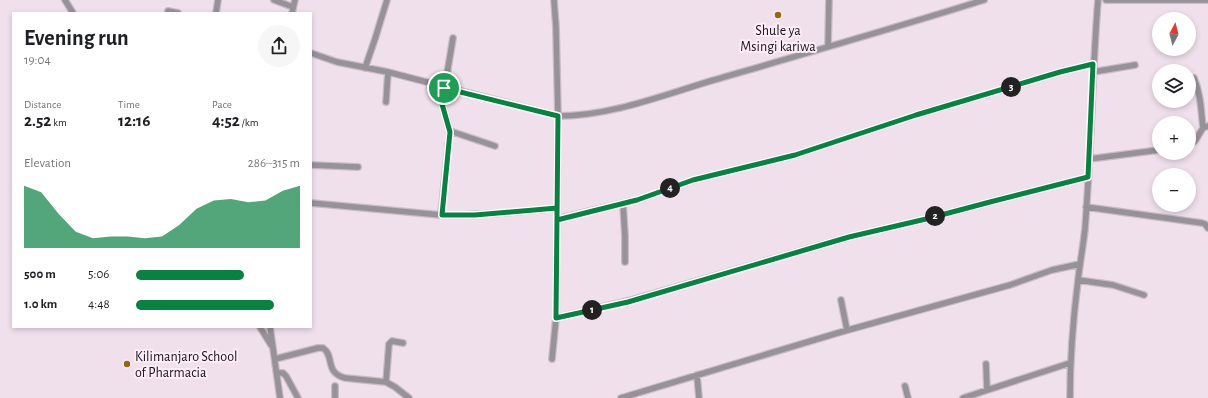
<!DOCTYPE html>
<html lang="en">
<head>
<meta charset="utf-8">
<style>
  :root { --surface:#fff; --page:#f6f6f6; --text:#202124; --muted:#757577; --accent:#0b8043 }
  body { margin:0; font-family:"Alegreya Sans",sans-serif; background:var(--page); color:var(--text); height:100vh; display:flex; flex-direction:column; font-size:15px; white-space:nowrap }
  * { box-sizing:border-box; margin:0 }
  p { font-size:13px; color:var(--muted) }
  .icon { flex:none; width:22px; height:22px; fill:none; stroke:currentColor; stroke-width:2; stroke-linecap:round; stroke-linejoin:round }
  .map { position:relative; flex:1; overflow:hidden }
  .drawer { position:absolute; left:12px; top:12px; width:300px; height:316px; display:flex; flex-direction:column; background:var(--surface); border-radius:0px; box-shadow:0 2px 6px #0003 }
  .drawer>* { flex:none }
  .needle { width:26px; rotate:7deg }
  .buttons { position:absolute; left:1152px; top:12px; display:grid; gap:8px }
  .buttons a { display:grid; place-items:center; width:44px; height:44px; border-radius:50%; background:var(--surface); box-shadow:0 2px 6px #0003; font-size:20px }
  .pin { position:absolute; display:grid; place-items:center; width:34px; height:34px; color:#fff; margin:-17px; border:2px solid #fff; border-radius:50%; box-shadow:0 1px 4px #0007 }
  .km { position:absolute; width:20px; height:20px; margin:-10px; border-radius:50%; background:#222; color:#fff; font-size:11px; line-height:20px; text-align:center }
  .round { display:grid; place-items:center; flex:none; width:42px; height:42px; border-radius:21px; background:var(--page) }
  .headline { display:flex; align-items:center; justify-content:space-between; height:68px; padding:0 12px }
  h1 { font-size:22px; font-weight:600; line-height:30px }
  .metrics { display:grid; grid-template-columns:repeat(3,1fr); gap:6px; height:68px; padding:4px 12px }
  .metrics div { display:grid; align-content:center }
  .metrics b { font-size:17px; font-weight:600 }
  .metrics small { font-size:11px; font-weight:400 }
  .metrics p { font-size:11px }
  .chart { height:112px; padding:8px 12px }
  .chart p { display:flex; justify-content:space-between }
  .chart svg { width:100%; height:72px; margin-top:4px; fill:var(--accent); opacity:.7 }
  ul { padding:0 12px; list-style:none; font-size:13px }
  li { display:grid; grid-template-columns:64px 48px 1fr; align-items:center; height:30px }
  li i { height:10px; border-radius:5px; background:var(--accent) }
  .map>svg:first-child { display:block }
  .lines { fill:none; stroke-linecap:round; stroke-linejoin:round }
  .minor-casing { stroke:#c9bbc6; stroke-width:8 }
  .minor { stroke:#969298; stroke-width:5.5 }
  .route-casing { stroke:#fff; stroke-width:8 }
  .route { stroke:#0b8043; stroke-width:5 }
  .poi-dot { fill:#936813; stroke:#fdedf9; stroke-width:1.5 }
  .labels { text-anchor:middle; stroke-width:4; stroke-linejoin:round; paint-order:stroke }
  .poi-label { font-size:14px; fill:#181317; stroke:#fdedf9 }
</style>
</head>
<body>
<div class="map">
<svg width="1208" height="398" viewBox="0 0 1208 398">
  <rect width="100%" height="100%" fill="#f0e0ec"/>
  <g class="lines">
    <defs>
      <path id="minor" d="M65 0 73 13
        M274 0 293 7
        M554 0 556 28 558 116C611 116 663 95 714 80 804 54 895 28 984 0
        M1106 0H1208
        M168 11 178 13
        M216 13 218 0
        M292 13 295 0
        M828 47 829 0
        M311 53 337 62 388 72 558 116 556 318 552 359
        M365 68 375 39 387 0
        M1093 72 1135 65
        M1194 78C1201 95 1201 110 1203 128
        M386 102 388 72
        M450 131 495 146
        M1189 145 1195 141 1203 128 1208 126
        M1089 159 1159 150
        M311 165 358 167
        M311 203 441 215H464L502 213 557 208
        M623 204 625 236V262
        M1086 207 1202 223 1205 224 1208 228
        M441 215 450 131 442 104 453 38
        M557 219 637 200 693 180 795 155 916 115 1060 72 1093 64
        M1078 280 1113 285 1144 295
        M841 300 847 330
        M556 318 628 301 849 237 926 219 990 202 1088 177
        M260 327 271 345
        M270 327 280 398
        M275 359 318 348H323C335 356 324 372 345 378L386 382 395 387 409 398
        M986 364 987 390
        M277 373H283L286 376 298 398
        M697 375 699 398
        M386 382 389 344 392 341 403 343
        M905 386 908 398
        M335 398V386
        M621 398 841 332 1010 285 1052 270 1080 264
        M963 398 1070 363
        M1070 398C1070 358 1073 320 1078 280 1080 263 1083 247 1085 229 1091 153 1092 76 1098 0"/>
    </defs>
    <use href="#minor" class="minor-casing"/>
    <use href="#minor" class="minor"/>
  </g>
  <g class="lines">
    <defs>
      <path id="route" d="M444 88 558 116 556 318 628 302 849 237 926 219 990 202 1088 177 1093 64 1060 72 916 115 795 155 693 180 637 200 557 220V208L475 215H442L450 132 442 104 444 88"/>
    </defs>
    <use href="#route" class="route-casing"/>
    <use href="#route" class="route"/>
  </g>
  <g class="poi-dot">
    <circle cx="778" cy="15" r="4"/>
    <circle cx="127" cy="364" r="4"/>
  </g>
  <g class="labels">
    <g class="poi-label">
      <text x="778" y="35">Shule ya<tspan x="778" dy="16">Msingi kariwa</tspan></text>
      <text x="135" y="361" text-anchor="start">Kilimanjaro School<tspan x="135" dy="16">of Pharmacia</tspan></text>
    </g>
  </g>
</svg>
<div class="buttons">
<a><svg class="needle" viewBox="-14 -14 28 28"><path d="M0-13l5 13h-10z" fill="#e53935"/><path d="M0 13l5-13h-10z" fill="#757577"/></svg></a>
<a><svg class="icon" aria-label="layers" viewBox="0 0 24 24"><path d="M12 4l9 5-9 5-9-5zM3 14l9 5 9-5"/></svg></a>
<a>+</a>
<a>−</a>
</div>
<div class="pin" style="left:444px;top:88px;background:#1e9e55"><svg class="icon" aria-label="arrive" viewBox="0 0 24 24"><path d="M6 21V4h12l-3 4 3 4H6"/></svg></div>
<b class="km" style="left:592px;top:310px">1</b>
<b class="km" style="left:935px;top:216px">2</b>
<b class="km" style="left:1011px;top:87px">3</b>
<b class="km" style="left:670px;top:188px">4</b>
<section class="drawer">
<div class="headline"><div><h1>Evening run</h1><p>19:04</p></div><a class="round"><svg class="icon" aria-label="share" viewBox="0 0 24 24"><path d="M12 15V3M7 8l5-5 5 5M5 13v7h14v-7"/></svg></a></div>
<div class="metrics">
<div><p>Distance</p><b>2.52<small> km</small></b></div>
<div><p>Time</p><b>12:16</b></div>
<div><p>Pace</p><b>4:52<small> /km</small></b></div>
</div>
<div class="chart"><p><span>Elevation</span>286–315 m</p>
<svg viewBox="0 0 160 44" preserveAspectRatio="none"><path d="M0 44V6L10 10L20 23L30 34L40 38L50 37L60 37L70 38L80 37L90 30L100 20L110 15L120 14L130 16L140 15L150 9L160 6V44z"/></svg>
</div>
<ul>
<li><b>500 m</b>5:06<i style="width:66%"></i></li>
<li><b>1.0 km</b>4:48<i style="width:84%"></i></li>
</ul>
</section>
</div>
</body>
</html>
